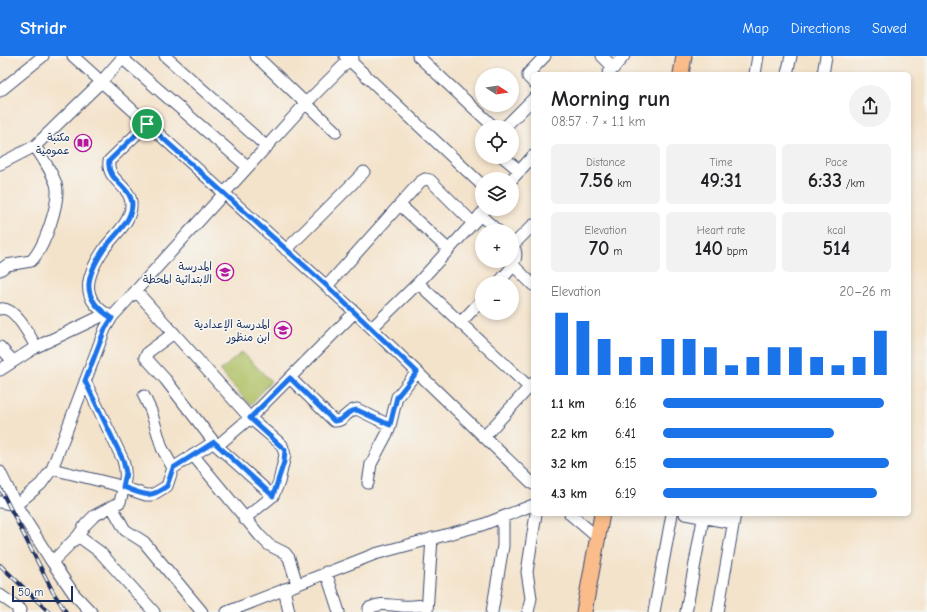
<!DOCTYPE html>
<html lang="en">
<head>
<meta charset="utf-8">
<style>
  :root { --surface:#fff; --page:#f2f2f2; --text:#202124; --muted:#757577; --accent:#1a73e8 }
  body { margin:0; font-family:"Comic Neue","Playpen Sans Arabic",sans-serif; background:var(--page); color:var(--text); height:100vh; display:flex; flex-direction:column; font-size:15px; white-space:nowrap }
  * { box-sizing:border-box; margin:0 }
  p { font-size:13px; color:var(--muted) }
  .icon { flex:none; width:22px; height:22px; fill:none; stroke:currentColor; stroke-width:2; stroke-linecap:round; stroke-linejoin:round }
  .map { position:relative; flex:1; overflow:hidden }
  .details { position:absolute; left:531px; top:16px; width:380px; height:444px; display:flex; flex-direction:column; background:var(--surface); border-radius:6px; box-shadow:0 2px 6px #0003 }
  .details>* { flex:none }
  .needle { width:26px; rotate:102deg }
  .tools { position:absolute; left:475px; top:12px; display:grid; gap:8px }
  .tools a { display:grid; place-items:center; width:44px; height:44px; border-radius:50%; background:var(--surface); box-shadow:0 2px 6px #0003; font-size:20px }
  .scale { position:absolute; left:12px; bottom:10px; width:61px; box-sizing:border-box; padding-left:4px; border:2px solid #1b2f5e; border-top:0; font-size:11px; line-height:14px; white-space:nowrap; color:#1b2f5e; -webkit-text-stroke:3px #f6f6f2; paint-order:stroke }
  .pin { position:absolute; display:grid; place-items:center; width:34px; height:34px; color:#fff; margin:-17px; border:2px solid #fff; border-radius:50%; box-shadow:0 1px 4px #0007 }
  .round { display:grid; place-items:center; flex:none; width:42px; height:42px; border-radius:21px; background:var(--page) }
  .head { display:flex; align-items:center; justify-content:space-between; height:68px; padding:0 20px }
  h1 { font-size:22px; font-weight:800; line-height:30px }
  .stats { display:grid; grid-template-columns:repeat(3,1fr); gap:6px; height:68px; padding:4px 20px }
  .stats div { display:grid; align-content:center; border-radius:6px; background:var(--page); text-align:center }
  .stats b { font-size:20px; font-weight:800 }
  .stats small { font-size:11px; font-weight:400 }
  .stats p { font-size:11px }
  .chart { height:112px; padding:8px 20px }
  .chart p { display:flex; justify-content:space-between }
  .chart svg { width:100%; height:72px; margin-top:4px; stroke:var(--accent); stroke-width:6 }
  ul { padding:0 20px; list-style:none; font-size:13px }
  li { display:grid; grid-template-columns:64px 48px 1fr; align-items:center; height:30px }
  li i { height:10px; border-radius:5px; background:var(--accent) }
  header { display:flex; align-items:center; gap:24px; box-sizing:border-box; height:56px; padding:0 20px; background:var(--accent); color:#fff }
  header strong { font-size:19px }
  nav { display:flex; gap:22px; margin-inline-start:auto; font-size:14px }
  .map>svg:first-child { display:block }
  .green { fill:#aebf62; stroke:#647760 }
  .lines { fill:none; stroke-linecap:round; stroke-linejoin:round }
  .minor-casing { stroke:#3c4a6e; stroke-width:13 }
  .major-casing { stroke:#3c4a6e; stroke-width:17 }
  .minor { stroke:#fff; stroke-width:11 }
  .major { stroke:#f9bc8a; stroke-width:15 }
  .rail-casing { stroke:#1b2f5e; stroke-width:4 }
  .rail { stroke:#f6f6f2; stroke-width:2.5; stroke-dasharray:8; stroke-linecap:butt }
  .route-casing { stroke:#fff; stroke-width:8 }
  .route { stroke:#1a73e8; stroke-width:5 }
  .labels { text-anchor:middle; stroke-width:3.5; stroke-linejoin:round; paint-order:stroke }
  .poi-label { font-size:11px; fill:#1b2f5e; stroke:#f6f6f2; text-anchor:end }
</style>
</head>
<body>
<header>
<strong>Stridr</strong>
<nav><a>Map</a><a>Directions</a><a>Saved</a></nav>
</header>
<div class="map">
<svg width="927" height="556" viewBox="0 0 927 556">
  <rect width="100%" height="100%" fill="#f6f6f2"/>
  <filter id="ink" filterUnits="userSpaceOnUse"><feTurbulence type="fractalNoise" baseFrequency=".025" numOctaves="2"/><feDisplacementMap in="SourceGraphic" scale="8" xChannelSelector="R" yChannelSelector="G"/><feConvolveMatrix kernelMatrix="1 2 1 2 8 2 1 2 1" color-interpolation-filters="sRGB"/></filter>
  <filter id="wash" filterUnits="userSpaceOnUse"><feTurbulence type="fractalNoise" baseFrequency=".012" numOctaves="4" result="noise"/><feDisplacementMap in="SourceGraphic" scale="16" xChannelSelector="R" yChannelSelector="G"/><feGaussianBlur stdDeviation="0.9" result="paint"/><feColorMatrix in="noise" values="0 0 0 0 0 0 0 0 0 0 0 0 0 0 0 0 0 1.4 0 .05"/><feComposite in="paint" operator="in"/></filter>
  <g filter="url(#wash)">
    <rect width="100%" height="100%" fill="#f4e3cb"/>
    <path class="green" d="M242 296 271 325 250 349 220 315Z"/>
  </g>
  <g filter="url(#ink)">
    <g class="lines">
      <defs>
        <path id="minor" d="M73 0 355 256 533 428
          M165 0 267 91
          M256 0 336 76
          M345 0 482 129
          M418 0 494 71
          M602 0 614 12
          M122 2 248 111
          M608 18 624 0
          M755 18 758 0
          M787 18 791 0
          M823 18 826 0
          M533 26 528 21V18L545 0
          M0 35 43 0
          M505 71 533 43
          M503 101 520 115
          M0 108 35 90 101 26 124 0
          M512 123 533 100
          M400 149 448 193
          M480 159 498 175
          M513 189 533 169
          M286 194 364 116
          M513 209 533 229
          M0 214 7 209 31 205C44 193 61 145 56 128 52 115 42 102 35 90
          M418 227 529 331
          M498 227C508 216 523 203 512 188
          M327 230 420 126 425 123 430 124 473 167
          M136 235 250 362 217 390
          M0 253C14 249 30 280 36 291
          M112 261C78 243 86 220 104 193 114 179 131 167 131 149 132 130 106 125 109 105L147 68
          M460 267 482 244
          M372 272 418 227 486 153
          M174 277 148 296 145 301 165 323 217 390 273 440
          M0 291 13 305
          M0 314 36 291 106 258
          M290 322 334 365C344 366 347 354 357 353L389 369
          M144 340 151 355 162 392 173 412
          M484 381 533 327
          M193 399 260 480 269 489 285 497 289 502 297 528
          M52 413 113 428 146 439H152L167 430 173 412 214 386
          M0 416 16 449 52 506 74 538 91 556
          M368 427 371 408 389 374 397 341 417 316
          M0 446 16 449 41 428 52 413 105 273 112 261 306 47 353 0
          M112 451 125 474 144 486 202 556
          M570 458 597 481
          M685 458 733 467
          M244 463 273 440 279 426 285 399 282 389 250 362 355 256
          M78 480 100 496 154 556
          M52 506 78 480 86 468 94 460 120 446C124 429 128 421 123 404L85 325
          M326 516 339 556
          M284 533 289 556
          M0 539 21 554 18 556
          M227 556 375 498 482 469 533 449
          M369 556V552C383 546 387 549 401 550 409 551 418 549 427 549
          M427 556 432 482
          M492 556 503 490V462
          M528 556 531 542 527 516 536 458
          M654 556 672 458
          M686 556 704 458
          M718 556 735 458"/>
        <path id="major" d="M681 18 684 0
          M584 556 602 458"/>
      </defs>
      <use href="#minor" class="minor-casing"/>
      <use href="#major" class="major-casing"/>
      <use href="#minor" class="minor"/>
      <use href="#major" class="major"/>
      <defs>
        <path id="rail" d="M0 432 53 536 66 556
          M0 509 49 556"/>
      </defs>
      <use href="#rail" class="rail-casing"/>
      <use href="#rail" class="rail"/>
    </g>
  </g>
  <g class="lines" filter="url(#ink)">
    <defs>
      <path id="route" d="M147 68 327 230 417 316 397 341 390 369 357 354C347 354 344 366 334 365L290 322 250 362 285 394 284 406 273 440 214 386 173 412 167 430C148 444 143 438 123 431L126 417 123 404 85 325 105 273 112 262C79 242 86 220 104 193 114 179 131 167 132 149 132 130 106 125 109 105Z"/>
    </defs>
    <use href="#route" class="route-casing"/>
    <use href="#route" class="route"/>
  </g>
  <defs>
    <symbol id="library-ring" viewBox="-11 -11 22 22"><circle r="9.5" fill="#f6f6f2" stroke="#b5179e" stroke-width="1.5"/><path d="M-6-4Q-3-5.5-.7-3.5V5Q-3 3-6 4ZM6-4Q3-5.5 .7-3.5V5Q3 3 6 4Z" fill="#b5179e"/></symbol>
    <symbol id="school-ring" viewBox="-11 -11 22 22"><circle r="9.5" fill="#f6f6f2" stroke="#b5179e" stroke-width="1.5"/><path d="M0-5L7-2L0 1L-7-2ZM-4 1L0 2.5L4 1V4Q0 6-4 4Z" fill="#b5179e"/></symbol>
  </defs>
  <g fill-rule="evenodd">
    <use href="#library-ring" x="73" y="77" width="20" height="20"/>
    <use href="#school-ring" x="215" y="206" width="20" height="20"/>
    <use href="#school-ring" x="273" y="264" width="20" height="20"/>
  </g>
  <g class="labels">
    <g class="poi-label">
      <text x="70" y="85">مكتبة<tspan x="70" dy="13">عمومية</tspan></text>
      <text x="212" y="214">المدرسة<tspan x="212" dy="13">الابتدائية المحطة</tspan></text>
      <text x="270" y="272">المدرسة الإعدادية<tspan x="270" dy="13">ابن منظور</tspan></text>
    </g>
  </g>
</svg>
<div class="tools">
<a><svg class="needle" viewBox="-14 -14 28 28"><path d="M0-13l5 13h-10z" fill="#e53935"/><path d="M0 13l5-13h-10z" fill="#757577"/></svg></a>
<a><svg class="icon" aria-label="locate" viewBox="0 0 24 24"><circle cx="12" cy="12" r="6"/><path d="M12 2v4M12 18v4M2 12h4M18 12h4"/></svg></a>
<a><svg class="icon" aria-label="layers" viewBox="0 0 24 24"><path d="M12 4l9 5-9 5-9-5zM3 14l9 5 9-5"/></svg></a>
<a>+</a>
<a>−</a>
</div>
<div class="scale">50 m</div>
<div class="pin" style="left:147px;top:68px;background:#1e9e55"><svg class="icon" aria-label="arrive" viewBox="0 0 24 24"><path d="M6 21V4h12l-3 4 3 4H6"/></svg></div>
<section class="details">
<div class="head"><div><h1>Morning run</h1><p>08:57 · 7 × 1.1 km</p></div><a class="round"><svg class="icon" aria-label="share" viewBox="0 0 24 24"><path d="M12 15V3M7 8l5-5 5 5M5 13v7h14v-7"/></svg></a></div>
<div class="stats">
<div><p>Distance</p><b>7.56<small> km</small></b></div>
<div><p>Time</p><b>49:31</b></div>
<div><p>Pace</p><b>6:33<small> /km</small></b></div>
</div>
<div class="stats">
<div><p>Elevation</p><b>70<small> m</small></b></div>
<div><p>Heart rate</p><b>140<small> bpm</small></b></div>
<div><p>kcal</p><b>514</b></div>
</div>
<div class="chart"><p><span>Elevation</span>20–26 m</p>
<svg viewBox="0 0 160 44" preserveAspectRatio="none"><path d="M5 44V6M15 44V11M25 44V22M35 44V33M45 44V33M55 44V22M65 44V22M75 44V27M85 44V38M95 44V33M105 44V27M115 44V27M125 44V33M135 44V38M145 44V33M155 44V17"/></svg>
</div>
<ul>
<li><b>1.1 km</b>6:16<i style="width:97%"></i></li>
<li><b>2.2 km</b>6:41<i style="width:75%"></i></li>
<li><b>3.2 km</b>6:15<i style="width:99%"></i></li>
<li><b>4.3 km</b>6:19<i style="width:94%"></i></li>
</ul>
</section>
</div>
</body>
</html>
